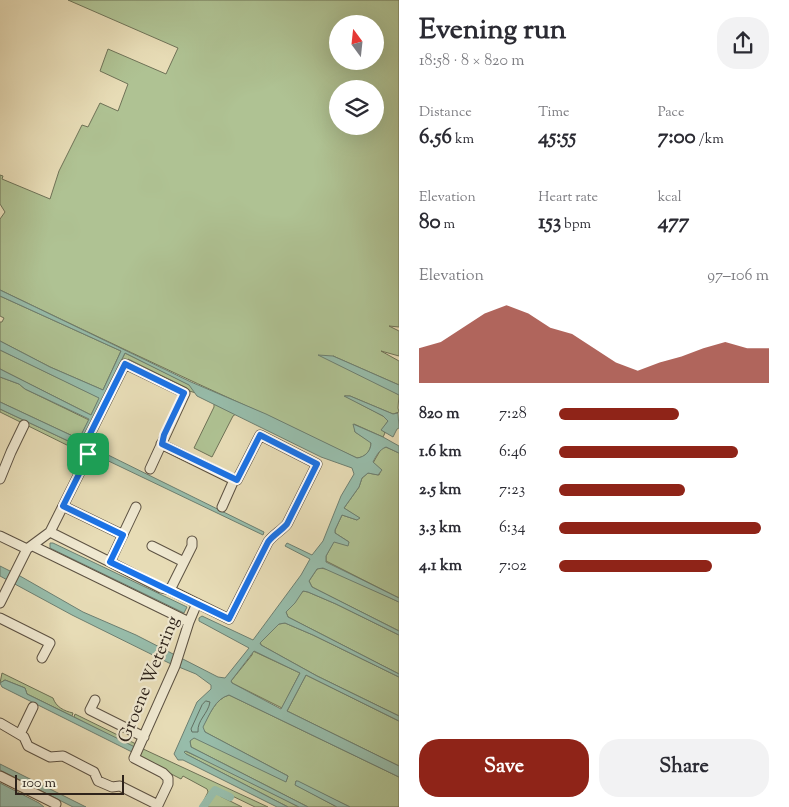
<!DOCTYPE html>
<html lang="en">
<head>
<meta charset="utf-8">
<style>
  :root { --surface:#fff; --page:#f2f2f3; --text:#2b2b33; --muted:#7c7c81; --accent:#8f2418 }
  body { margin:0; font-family:"Sorts Mill Goudy",serif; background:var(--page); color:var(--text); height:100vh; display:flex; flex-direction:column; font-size:19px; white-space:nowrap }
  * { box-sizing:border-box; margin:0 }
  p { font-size:16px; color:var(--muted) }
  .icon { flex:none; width:28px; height:28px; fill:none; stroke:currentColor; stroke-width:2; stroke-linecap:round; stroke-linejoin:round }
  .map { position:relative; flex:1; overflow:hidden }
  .panel { display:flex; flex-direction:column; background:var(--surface); width:390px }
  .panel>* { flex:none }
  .needle { width:32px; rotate:345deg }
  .fabs { position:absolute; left:329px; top:15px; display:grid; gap:10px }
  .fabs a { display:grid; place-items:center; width:55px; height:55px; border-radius:50%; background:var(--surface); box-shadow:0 5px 20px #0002; font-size:25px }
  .scale { position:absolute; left:15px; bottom:12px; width:109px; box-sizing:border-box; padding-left:5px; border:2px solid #2e231b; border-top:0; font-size:14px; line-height:18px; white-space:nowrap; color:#2e231b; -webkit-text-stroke:4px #efe8d0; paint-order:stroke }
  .pin { position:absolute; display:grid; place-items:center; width:42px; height:42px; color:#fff; margin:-21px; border-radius:10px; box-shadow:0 2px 8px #0006 }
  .round { display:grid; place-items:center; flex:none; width:52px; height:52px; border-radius:20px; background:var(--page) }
  .summary { display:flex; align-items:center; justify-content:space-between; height:85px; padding:0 20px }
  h1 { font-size:28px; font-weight:700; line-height:38px }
  .stats { display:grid; grid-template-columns:repeat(3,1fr); gap:8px; height:85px; padding:5px 20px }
  .stats div { display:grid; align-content:center }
  .stats b { font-size:21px; font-weight:700 }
  .stats small { font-size:14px; font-weight:400 }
  .stats p { font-size:14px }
  .chart { height:140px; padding:10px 20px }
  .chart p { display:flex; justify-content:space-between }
  .chart svg { width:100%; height:90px; margin-top:5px; fill:var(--accent); opacity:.7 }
  .primary-button { display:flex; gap:10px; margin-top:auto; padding:10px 20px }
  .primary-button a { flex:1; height:58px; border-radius:20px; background:var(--accent); color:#fff; font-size:20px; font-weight:700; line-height:58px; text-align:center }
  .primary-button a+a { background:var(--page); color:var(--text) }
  ul { padding:0 20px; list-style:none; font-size:16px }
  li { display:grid; grid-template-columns:80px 60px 1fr; align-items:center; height:38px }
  li i { height:12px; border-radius:6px; background:var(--accent) }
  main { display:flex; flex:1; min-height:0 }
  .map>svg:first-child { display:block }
  .green { fill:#afc293; stroke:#6e7257; fill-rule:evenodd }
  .water { fill:#97bcaa; stroke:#6d7f71; fill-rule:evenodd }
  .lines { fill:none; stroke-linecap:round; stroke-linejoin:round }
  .shore { stroke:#627062; stroke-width:1 }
  .canal { stroke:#97bcaa; stroke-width:8 }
  .minor-casing { stroke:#5c5142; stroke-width:11 }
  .minor { stroke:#efe8d0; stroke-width:9 }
  .route-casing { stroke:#fff; stroke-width:10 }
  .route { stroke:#1a73e8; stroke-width:6 }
  .labels { text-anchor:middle; stroke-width:4.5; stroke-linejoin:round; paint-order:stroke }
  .street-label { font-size:18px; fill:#2e231b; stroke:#efe8d0 }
</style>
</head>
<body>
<main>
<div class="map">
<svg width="399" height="807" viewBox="0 0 399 807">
  <rect width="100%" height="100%" fill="#e7dcb6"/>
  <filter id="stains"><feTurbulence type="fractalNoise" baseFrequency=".004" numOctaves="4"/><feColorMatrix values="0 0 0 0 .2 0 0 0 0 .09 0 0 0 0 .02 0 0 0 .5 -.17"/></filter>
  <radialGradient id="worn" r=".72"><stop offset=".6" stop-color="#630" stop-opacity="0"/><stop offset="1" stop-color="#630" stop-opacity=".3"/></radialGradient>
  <path class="green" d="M68 0H399V327L389 326 399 331V356L381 351 399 361V385L333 356 399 395 398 408 399 412 393 414 350 396H345L383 416 388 421 382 430 385 433 383 437 354 424 355 432 371 442C371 451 366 457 357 458 325 444 295 428 264 414 175 374 88 332 0 290V219L5 212 0 204V175L3 176 2 179 50 199 59 171 82 125 88 127 100 103 118 111 128 84 100 71 108 49 166 74 178 48ZM338 24H375V61H338ZM338 89H375V126H338Z
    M0 296 121 351 103 390 50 367 0 341V322H2L4 318 0 316Z
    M0 350 100 398 91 415 0 369Z
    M125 353 190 385 196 393 186 390 187 388 128 359 127 361 123 360 85 438 83 453 0 412V409L79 446Z
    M0 377 19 384 25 389 89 420 79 439 0 402Z
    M214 404 236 414 233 416 212 457 194 448 214 407Z
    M386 447 399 453V598L326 561V556L334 541 347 545 349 542 335 533V530L342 515 357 520 359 518 344 508 359 487 362 478 368 473 379 475 381 470 373 463 381 449Z
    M320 568 332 570 399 602V631L312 587 309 581 317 569Z
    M303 591 308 592 336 604 399 635V674L288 617 286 612Z
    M285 623 313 635 399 677V716L317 676 261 645 260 641 279 624Z
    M253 651 300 673 282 708 232 683 231 681 252 655Z
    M2 673 53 698C56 707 64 711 73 713L72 716 27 694 25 688 5 680 0 683Z
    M306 675 399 721V766L287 711Z
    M229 695 399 777V807H350L296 781V785L337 807H308L191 747 190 741 194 737 286 781 288 776 205 732 202 727C210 714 215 699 229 695Z
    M75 714 136 744 135 748 74 717Z
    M141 748 268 807H255L222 791 220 796 242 807H203V802L208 792 207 789 183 776 181 779 142 759 140 757Z
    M185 751 229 771 299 807H288L186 754 184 752Z"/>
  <path class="water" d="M0 290 191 382 266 414 357 458C365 457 371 451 371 443L355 432 353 424 383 437 399 446V453L386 447C379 450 376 456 373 462L382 470 378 475 368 473 362 478 359 487 344 508 360 518 357 520 342 515 335 530V533L349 542 348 546 334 542 326 556V562L399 598V602L323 568 317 569 309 581 312 587 399 631V635L336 604 308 592 303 591 295 603 286 612 288 617 399 674V677L313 635 285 623 279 624 260 643 261 645 317 676 399 716V721L306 675 287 711 399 766V777L229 695C215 699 210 714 203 727L205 732 288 776 286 782 194 738 190 741 191 747 308 807H299L186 751 184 752 186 754 288 807H277L183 760H178L174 754 197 702 211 689V685L196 674 169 663 72 615 0 576V566L20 576 83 612 136 635 218 677 225 678 249 648 199 621V618L202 616 253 640 301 575 310 559 285 546 287 543 312 555 323 541 341 496 354 474 352 468 321 457 197 396 189 385 125 353 79 446 0 409V402L79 439 89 419 25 389 19 384 0 377V369L91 415 99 398 0 350V341L50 367 103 390 121 351 0 296ZM254 651 300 673 281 709 232 683 231 681Z
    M318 355 333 356 399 385V395Z
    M344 396H350L393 414 398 413 399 428 397 429 393 437 381 430 388 421 383 416Z
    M98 450 264 532 263 535 96 455Z
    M50 543H53L187 607 184 613 50 548Z
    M5 680 25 688 27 694 141 750 140 756 2 687 0 683Z
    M0 764 86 807H73L0 770Z
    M296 781H298L350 807H337L295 785Z
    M0 783 39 803 44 807H0Z"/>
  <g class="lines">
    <path class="shore" d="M206 701 210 702C208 714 197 720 198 732H192L191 729 202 705Z"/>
    <path class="canal" d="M203 807 215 790 230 797"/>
    <defs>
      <path id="minor" d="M161 444 234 480
        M0 479 11 452 24 425
        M63 506 123 535
        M136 507 110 562 161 588 170 590
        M0 536 27 549
        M192 541V546L170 590 229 619 268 542C273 535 281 531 287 524L317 464 260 435 237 480H234L222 507
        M33 546 189 622
        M152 546 184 562
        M110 562 50 532 87 458 89 436 125 364 185 393 150 469
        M0 603 27 549 50 532
        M0 618 50 643 42 658
        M95 700 90 710 144 737
        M0 723 24 737 28 746 50 757 63 756 94 772 98 781 112 787 120 786 158 805 168 784V778L163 773 134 758 175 666 189 622 197 603
        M20 734 33 707
        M0 776 56 804"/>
    </defs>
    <use href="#minor" class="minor-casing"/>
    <use href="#minor" class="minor"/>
  </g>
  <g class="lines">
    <defs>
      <path id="route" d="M125 364 184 393 164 435 162 444 237 480 260 435 317 464 287 524C281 531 273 535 268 542L229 619 110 562 123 535 63 506 87 458 89 436Z"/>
    </defs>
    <use href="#route" class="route-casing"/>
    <use href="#route" class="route"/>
  </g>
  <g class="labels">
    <g class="street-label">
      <text transform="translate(148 679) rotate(-68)" y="6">Groene Wetering</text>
    </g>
  </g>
  <rect width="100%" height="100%" filter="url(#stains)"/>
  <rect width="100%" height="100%" fill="url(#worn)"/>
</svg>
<div class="fabs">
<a><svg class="needle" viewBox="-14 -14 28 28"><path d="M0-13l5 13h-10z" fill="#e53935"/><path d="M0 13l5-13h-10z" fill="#7c7c81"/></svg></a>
<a><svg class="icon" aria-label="layers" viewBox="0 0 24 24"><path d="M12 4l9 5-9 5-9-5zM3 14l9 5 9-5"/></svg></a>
</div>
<div class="scale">100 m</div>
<div class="pin" style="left:88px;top:454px;background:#1e9e55"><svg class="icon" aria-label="arrive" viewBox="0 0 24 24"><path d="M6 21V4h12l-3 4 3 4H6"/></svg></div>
</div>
<section class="panel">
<div class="summary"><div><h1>Evening run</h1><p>18:58 · 8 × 820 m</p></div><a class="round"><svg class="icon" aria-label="share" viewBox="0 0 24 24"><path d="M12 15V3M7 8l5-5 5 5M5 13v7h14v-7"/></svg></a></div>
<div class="stats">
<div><p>Distance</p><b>6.56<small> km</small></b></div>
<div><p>Time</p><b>45:55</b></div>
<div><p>Pace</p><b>7:00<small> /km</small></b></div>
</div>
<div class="stats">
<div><p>Elevation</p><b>80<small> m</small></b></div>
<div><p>Heart rate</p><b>153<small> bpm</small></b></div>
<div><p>kcal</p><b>477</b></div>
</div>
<div class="chart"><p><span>Elevation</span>97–106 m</p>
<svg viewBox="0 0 160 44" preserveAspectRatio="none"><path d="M0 44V27L10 24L20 17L30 10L40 6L50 10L60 17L70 20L80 27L90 34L100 38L110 34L120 31L130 27L140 24L150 27L160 27V44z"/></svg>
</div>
<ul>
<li><b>820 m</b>7:28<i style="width:57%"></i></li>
<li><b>1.6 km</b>6:46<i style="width:85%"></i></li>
<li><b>2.5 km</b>7:23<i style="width:60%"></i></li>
<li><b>3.3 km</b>6:34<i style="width:96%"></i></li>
<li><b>4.1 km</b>7:02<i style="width:73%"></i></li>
</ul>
<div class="primary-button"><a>Save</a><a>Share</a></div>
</section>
</main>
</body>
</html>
